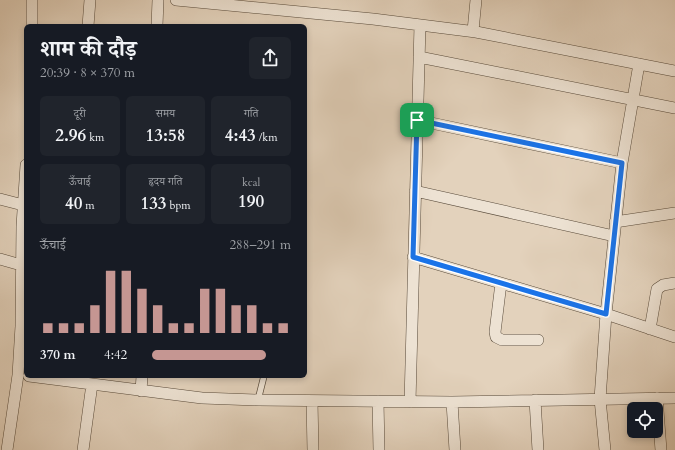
<!DOCTYPE html>
<html lang="hi">
<head>
<meta charset="utf-8">
<style>
  :root { --surface:#171b24; --page:#20242c; --text:#f1f3f6; --muted:#9ea1a6; --accent:#c59692 }
  body { margin:0; font-family:Cardo,"Noto Serif Devanagari",serif; background:var(--page); color:var(--text); height:100vh; display:flex; flex-direction:column; font-size:15px; white-space:nowrap }
  * { box-sizing:border-box; margin:0 }
  p { font-size:13px; color:var(--muted) }
  .icon { flex:none; width:22px; height:22px; fill:none; stroke:currentColor; stroke-width:2; stroke-linecap:round; stroke-linejoin:round }
  .map { position:relative; flex:1; overflow:hidden }
  .panel { position:absolute; left:24px; top:24px; width:283px; height:354px; display:flex; flex-direction:column; background:var(--surface); border-radius:6px; box-shadow:0 2px 6px #0003 }
  .panel>* { flex:none }
  .fabs { position:absolute; left:627px; top:402px; display:grid; gap:8px }
  .fabs a { display:grid; place-items:center; width:36px; height:36px; border-radius:6px; background:var(--surface); box-shadow:0 2px 6px #0003; font-size:20px }
  .pin { position:absolute; display:grid; place-items:center; width:34px; height:34px; color:#fff; margin:-17px; border-radius:8px; box-shadow:0 2px 6px #0006 }
  .round { display:grid; place-items:center; flex:none; width:42px; height:42px; border-radius:6px; background:var(--page) }
  .summary { display:flex; align-items:center; justify-content:space-between; height:68px; padding:0 16px }
  h1 { font-size:22px; font-weight:700; line-height:30px }
  .figures { display:grid; grid-template-columns:repeat(3,1fr); gap:6px; height:68px; padding:4px 16px }
  .figures div { display:grid; align-content:center; border-radius:6px; background:var(--page); text-align:center }
  .figures b { font-size:17px; font-weight:700 }
  .figures small { font-size:11px; font-weight:400 }
  .figures p { font-size:11px }
  .chart { height:112px; padding:8px 16px }
  .chart p { display:flex; justify-content:space-between }
  .chart svg { width:100%; height:72px; margin-top:4px; stroke:var(--accent); stroke-width:6 }
  ul { padding:0 16px; list-style:none; font-size:13px }
  li { display:grid; grid-template-columns:64px 48px 1fr; align-items:center; height:30px }
  li i { height:10px; border-radius:5px; background:var(--accent) }
  .map>svg:first-child { display:block }
  .lines { fill:none; stroke-linecap:round; stroke-linejoin:round }
  .lane-casing { stroke:#584a3a; stroke-width:7 }
  .street-casing { stroke:#584a3a; stroke-width:12 }
  .lane { stroke:#ede2d3; stroke-width:5.5 }
  .street { stroke:#ede2d3; stroke-width:11 }
  .route-casing { stroke:#fff; stroke-width:8 }
  .route { stroke:#1a73e8; stroke-width:5 }
</style>
</head>
<body>
<div class="map">
<svg width="675" height="450" viewBox="0 0 675 450">
  <rect width="100%" height="100%" fill="#e3d2bc"/>
  <filter id="stains"><feTurbulence type="fractalNoise" baseFrequency=".005" numOctaves="4"/><feColorMatrix values="0 0 0 0 .2 0 0 0 0 .09 0 0 0 0 .02 0 0 0 .5 -.17"/></filter>
  <radialGradient id="worn" r=".72"><stop offset=".6" stop-color="#630" stop-opacity="0"/><stop offset="1" stop-color="#630" stop-opacity=".3"/></radialGradient>
  <g class="lines">
    <defs>
      <path id="lane" d="M258 400 264 376"/>
      <path id="street" d="M176 0 373 19 476 32 675 71
        M32 26V0
        M88 26 90 0
        M157 26 158 0
        M473 31 476 0
        M419 57 675 108
        M417 120 622 163
        M415 191 614 236
        M0 199 23 205
        M615 222 675 213
        M413 257 606 314 675 337
        M0 259 21 265
        M501 283 495 332 496 337 502 340H538
        M650 329 657 289 663 285 675 283
        M29 376 92 384 83 450
        M92 384 202 398 258 400 452 402 675 398
        M141 391 142 376
        M657 398 661 450
        M535 400 538 450
        M312 401 313 450
        M378 401 379 450
        M410 402 420 25
        M452 402 455 450
        M7 450 18 375 21 326 22 226 26 165
        M605 450 600 399 606 314 622 163 639 64"/>
    </defs>
    <use href="#lane" class="lane-casing"/>
    <use href="#street" class="street-casing"/>
    <use href="#lane" class="lane"/>
    <use href="#street" class="street"/>
  </g>
  <g class="lines">
    <defs>
      <path id="route" d="M417 120 622 163 606 314 413 257Z"/>
    </defs>
    <use href="#route" class="route-casing"/>
    <use href="#route" class="route"/>
  </g>
  <rect width="100%" height="100%" filter="url(#stains)"/>
  <rect width="100%" height="100%" fill="url(#worn)"/>
</svg>
<div class="fabs">
<a><svg class="icon" aria-label="locate" viewBox="0 0 24 24"><circle cx="12" cy="12" r="6"/><path d="M12 2v4M12 18v4M2 12h4M18 12h4"/></svg></a>
</div>
<div class="pin" style="left:417px;top:120px;background:#1e9e55"><svg class="icon" aria-label="arrive" viewBox="0 0 24 24"><path d="M6 21V4h12l-3 4 3 4H6"/></svg></div>
<section class="panel">
<div class="summary"><div><h1>शाम की दौड़</h1><p>20:39 · 8 × 370 m</p></div><a class="round"><svg class="icon" aria-label="share" viewBox="0 0 24 24"><path d="M12 15V3M7 8l5-5 5 5M5 13v7h14v-7"/></svg></a></div>
<div class="figures">
<div><p>दूरी</p><b>2.96<small> km</small></b></div>
<div><p>समय</p><b>13:58</b></div>
<div><p>गति</p><b>4:43<small> /km</small></b></div>
</div>
<div class="figures">
<div><p>ऊँचाई</p><b>40<small> m</small></b></div>
<div><p>हृदय गति</p><b>133<small> bpm</small></b></div>
<div><p>kcal</p><b>190</b></div>
</div>
<div class="chart"><p><span>ऊँचाई</span>288–291 m</p>
<svg viewBox="0 0 160 44" preserveAspectRatio="none"><path d="M5 44V38M15 44V38M25 44V38M35 44V27M45 44V6M55 44V6M65 44V17M75 44V27M85 44V38M95 44V38M105 44V17M115 44V17M125 44V27M135 44V27M145 44V38M155 44V38"/></svg>
</div>
<ul>
<li><b>370 m</b>4:42<i style="width:82%"></i></li>
</ul>
</section>
</div>
</body>
</html>
